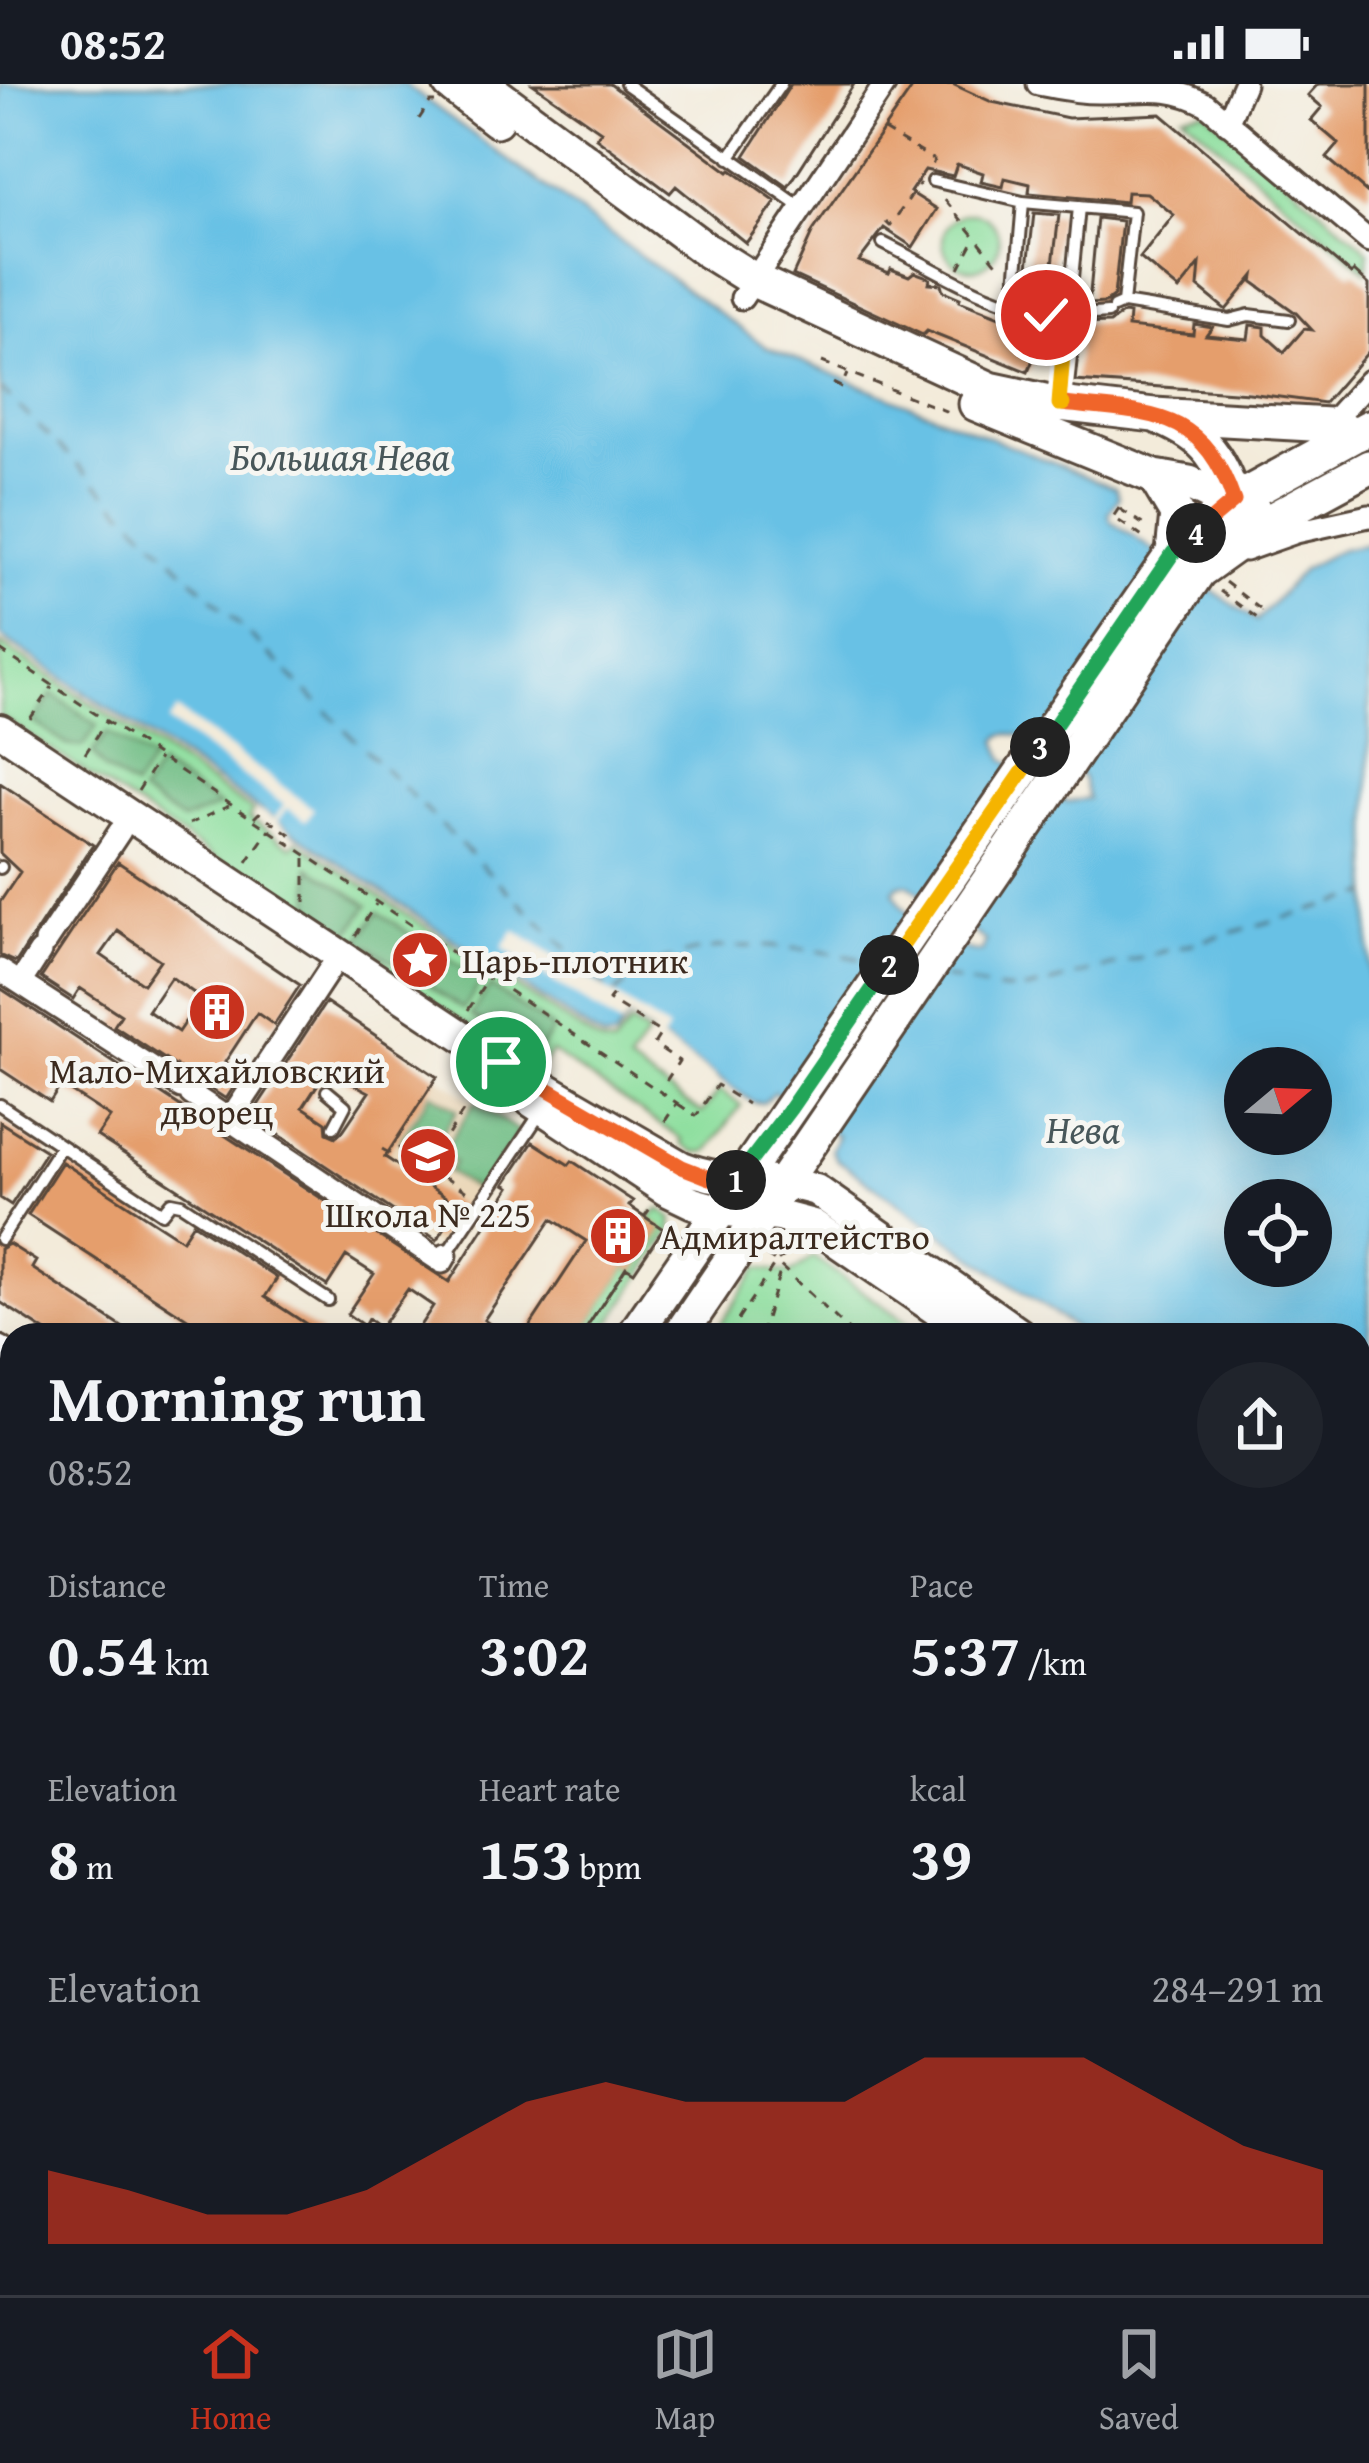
<!DOCTYPE html>
<html lang="en">
<head>
<meta charset="utf-8">
<style>
  :root { --surface:#171b24; --page:#20242c; --text:#f1f3f6; --muted:#9ea1a6; --line:#363941; --accent:#c8321e }
  body { margin:0; font-family:"Gentium Book Plus",serif; background:var(--page); color:var(--text); height:100vh; display:flex; flex-direction:column; font-size:45px; white-space:nowrap }
  * { box-sizing:border-box; margin:0 }
  p { font-size:39px; color:var(--muted) }
  .icon { flex:none; width:66px; height:66px; fill:none; stroke:currentColor; stroke-width:2; stroke-linecap:round; stroke-linejoin:round }
  .map { position:relative; flex:1; overflow:hidden }
  .side { position:absolute; left:0px; top:1239px; width:1371px; height:972px; display:flex; flex-direction:column; background:var(--surface); border-radius:36px 36px 0 0; box-shadow:0 12px 48px #0002 }
  .side>* { flex:none }
  .needle { width:78px; rotate:71deg }
  .tools { position:absolute; left:1224px; top:963px; display:grid; gap:24px }
  .tools a { display:grid; place-items:center; width:108px; height:108px; border-radius:50%; background:var(--surface); box-shadow:0 12px 48px #0002; font-size:60px }
  .pin { position:absolute; display:grid; place-items:center; width:102px; height:102px; color:#fff; margin:-51px; border:6px solid #fff; border-radius:50%; box-shadow:0 3px 12px #0007 }
  .km { position:absolute; width:60px; height:60px; margin:-30px; border-radius:50%; background:#222; color:#fff; font-size:33px; line-height:60px; text-align:center }
  .round { display:grid; place-items:center; flex:none; width:126px; height:126px; border-radius:63px; background:var(--page) }
  .head { display:flex; align-items:center; justify-content:space-between; height:204px; padding:0 48px }
  h1 { font-size:66px; font-weight:700; line-height:90px }
  .figures { display:grid; grid-template-columns:repeat(3,1fr); gap:18px; height:204px; padding:12px 48px }
  .figures div { display:grid; align-content:center }
  .figures b { font-size:60px; font-weight:700 }
  .figures small { font-size:33px; font-weight:400 }
  .figures p { font-size:33px }
  .chart { height:336px; padding:24px 48px }
  .chart p { display:flex; justify-content:space-between }
  .chart svg { width:100%; height:216px; margin-top:12px; fill:var(--accent); opacity:.7 }
  .status { display:flex; justify-content:space-between; align-items:center; height:84px; padding:0 60px; background:var(--surface); direction:ltr }
  .status svg { height:33px; fill:currentColor }
  .tab-bar { display:flex; justify-content:space-around; align-items:center; height:168px; border-top:3px solid var(--line); background:var(--surface); font-size:33px; color:var(--muted) }
  .tab-bar a { display:grid; justify-items:center; gap:6px }
  .tab-bar .on { color:var(--accent) }
  .map>svg:first-child { display:block }
  .built { fill:#ebd8ba }
  .green { fill:#8edf9f; stroke:#64845e; stroke-width:3 }
  .forest { fill:#72be86; stroke:#567452; stroke-width:3 }
  .water { fill:#68c1e5; stroke:#527682; stroke-width:3; fill-rule:evenodd }
  .pier { fill:#f3ebda }
  .lines { fill:none; stroke-linecap:round; stroke-linejoin:round }
  .ferry { stroke:#48575a; stroke-width:3; stroke-dasharray:15 12; stroke-linecap:butt }
  .building { fill:#e59e6c; fill-rule:evenodd }
  .lane-casing { stroke:#57473a; stroke-width:16 }
  .street-casing { stroke:#57473a; stroke-width:27 }
  .secondary-casing { stroke:#57473a; stroke-width:36 }
  .primary-casing { stroke:#57473a; stroke-width:39 }
  .path { stroke:#57473a; stroke-width:3; stroke-dasharray:9 9; stroke-linecap:butt }
  .lane { stroke:#fff; stroke-width:10 }
  .street { stroke:#fff; stroke-width:21 }
  .secondary { stroke:#fff; stroke-width:30 }
  .primary { stroke:#fff; stroke-width:33 }
  .split-1-casing { stroke:#fff; stroke-width:24 }
  .split-2-casing { stroke:#fff; stroke-width:24 }
  .split-3-casing { stroke:#fff; stroke-width:24 }
  .split-4-casing { stroke:#fff; stroke-width:24 }
  .split-5-casing { stroke:#fff; stroke-width:24 }
  .split-6-casing { stroke:#fff; stroke-width:24 }
  .split-1 { stroke:#f0652b; stroke-width:15 }
  .split-2 { stroke:#22a559; stroke-width:15 }
  .split-3 { stroke:#f5b400; stroke-width:15 }
  .split-4 { stroke:#22a559; stroke-width:15 }
  .split-5 { stroke:#f0652b; stroke-width:15 }
  .split-6 { stroke:#f5b400; stroke-width:15 }
  .labels { text-anchor:middle; stroke-width:10; stroke-linejoin:round; paint-order:stroke }
  .poi-label { font-size:36px; fill:#3b2a1e; stroke:#f6f6f2; text-anchor:start }
  .water-label { font-size:39px; font-style:italic; fill:#48575a; stroke:#f6f6f2 }
</style>
</head>
<body>
<div class="status"><b>08:52</b><svg viewBox="0 0 49 12"><path d="M0 12V9h3v3zM5 12V6h3v6zM10 12V3h3v9zM15 12V0h3v12zM26 1h20v11H26zM47 4h2v5h-2z"/></svg></div>
<div class="map">
<svg width="1369" height="2211" viewBox="0 0 1369 2211">
  <rect width="100%" height="100%" fill="#f6f6f2"/>
  <filter id="ink" filterUnits="userSpaceOnUse"><feTurbulence type="fractalNoise" baseFrequency=".00833" numOctaves="2"/><feDisplacementMap in="SourceGraphic" scale="24" xChannelSelector="R" yChannelSelector="G"/><feConvolveMatrix kernelMatrix="1 2 1 2 8 2 1 2 1" color-interpolation-filters="sRGB"/></filter>
  <filter id="wash" filterUnits="userSpaceOnUse"><feTurbulence type="fractalNoise" baseFrequency=".004" numOctaves="4" result="noise"/><feDisplacementMap in="SourceGraphic" scale="48" xChannelSelector="R" yChannelSelector="G"/><feGaussianBlur stdDeviation="2.7" result="paint"/><feColorMatrix in="noise" values="0 0 0 0 0 0 0 0 0 0 0 0 0 0 0 0 0 1.4 0 .05"/><feComposite in="paint" operator="in"/></filter>
  <g filter="url(#wash)">
    <rect width="100%" height="100%" fill="#f3ebda"/>
    <path class="built" d="M414 977 520 1048 442 1166 336 1096Z"/>
    <path class="green" d="M1205 26 1369 167 1366 187 1182 30Z
      M943 157a28 28 0 1 1 56 0a28 28 0 1 1-56 0Z
      M0 559 253 727 249 734 292 763 297 757 602 960 613 962 630 940 647 951 629 979 702 1029 719 1006 741 1021 707 1068H695L681 1060 683 1056 552 968 538 987 0 632Z
      M660 1125 673 1135 672 1146 602 1251H582L626 1183 635 1188 663 1146 648 1135Z
      M813 1173 925 1251H713L758 1184 792 1189Z
      M0 1285 12 1293V1595L0 1587Z"/>
    <path class="forest" d="M52 610 97 641 84 662 67 661 34 638Z
      M107 648 152 677 134 704 104 685 93 669Z
      M159 682 220 722 183 737 141 710Z
      M310 783 368 821 349 849 311 824Z
      M378 828 420 857 406 878 391 877 359 856Z
      M440 869 482 897 463 925 431 903 425 891Z
      M490 902 553 945 535 973 471 931Z
      M431 1009 457 1026 433 1064 421 1057 415 1066 400 1057Z
      M475 1018 520 1048 480 1109 448 1088 454 1078 441 1070Z"/>
    <path class="water" d="M0 0H404L766 263 1115 404 1119 413 1109 430 1111 437 1257 537 1303 485 1342 465 1369 460V1452L1359 1445V1251H1084L836 1075 831 1066 838 1052 774 1008 763 1019 753 1018 629 933 614 955 604 956 0 552ZM1010 650 1020 651 1083 693 1088 715 1066 718 1004 675 997 657 1002 651ZM907 800 986 857 982 868C952 868 904 836 894 807L899 801ZM1245 984H1311V1050H1245ZM1245 1116H1311V1182H1245Z"/>
    <path class="pier" d="M177 626 314 725 306 737 287 724 277 737 292 748 289 753 257 732 261 727 274 735 284 721 168 638Z
      M514 846 668 946 662 956 716 993 713 998 650 955 653 950 629 933 622 943 502 864Z"/>
    <g class="lines">
      <path class="ferry" d="M0 304 613 911C628 900 644 885 661 878 723 852 807 863 870 877
        M944 894 995 906 1030 905 1369 810
        M1359 1284 1369 1282"/>
    </g>
    <g id="blocks">
      <path class="building" d="M533 0H610L729 88 731 86 776 118 746 159 676 102 670 109 596 54 601 47Z
        M791 0H854L788 103 745 72Z
        M915 0H952L992 18 1068 34 1161 30 1351 190 1354 187 1369 201V267L1324 319 1249 309 1075 297 1081 240 1110 239 1124 229 1129 230 1128 243 1193 250 1194 240 1212 243 1206 251 1248 255 1250 241 1265 243V251L1284 268 1304 245 1312 246 1296 229 1253 198 1254 192 1226 226 1198 203 1200 180 1179 206 1140 174 1174 131 1147 109 1127 108 1126 118 1029 109 1030 100 1005 94 1003 103 981 98 983 89 957 80 953 92 925 86 910 108 937 125 913 163 884 144 859 177 889 189 891 185 909 192 914 188 925 192 930 195 929 199 941 200 943 207 960 214 959 217 1043 250 1028 288 927 247 923 251 793 191 813 147Z
        M1318 0H1369V110L1327 74 1339 60 1311 36 1322 23 1308 11Z
        M1034 129 1059 131 1049 213 1025 210Z
        M1097 134 1122 137 1114 212 1105 219 1089 220Z
        M0 699 93 761 16 878 0 871V818L20 788 0 769Z
        M118 778 300 901 274 941 257 929 225 978 242 990 226 1015 114 942 121 931 80 904 73 915 41 894ZM118 847 160 876 143 900 101 871ZM171 893 201 914 178 948 148 927Z
        M0 904 449 1198 510 1103 505 1100 533 1058 569 1081 572 1077 633 1117 629 1122 663 1145 634 1188 626 1183 582 1251H524L586 1157 552 1135 484 1236 505 1251H414L433 1222 408 1205 380 1244 368 1235 364 1242 347 1230 374 1190 346 1172 327 1202 97 1052 110 1033 61 1001 50 1018 0 985Z
        M326 918 437 993 385 1073 459 1122 437 1156 251 1032ZM327 986 369 1008 342 1048 336 1053 327 1049 326 1038 303 1023Z
        M0 1038 46 1067 11 1121 0 1114Z
        M62 1078 182 1156 193 1139 277 1194 265 1213 323 1251H212L28 1131Z
        M9 1160 36 1177 32 1184 134 1251H51L0 1218V1165Z"/>
    </g>
  </g>
  <g filter="url(#ink)">
    <use href="#blocks" fill-opacity="0" stroke="#57473a" stroke-width="3"/>
    <g class="lines">
      <defs>
        <path id="lane" d="M626 0 802 124
          M729 74 781 0
          M933 97 1023 118 1133 128 1123 219
          M883 159C965 200 1012 238 1108 229
          M1114 223 1123 219 1229 236 1249 231 1289 236
          M1014 224 1023 118
          M1060 317 1079 123
          M0 784 1 783
          M327 1007 345 1022 334 1043
          M0 1021 162 1129 171 1118 181 1120 328 1216
          M1 1155 61 1062
          M446 1171 541 1028
          M1359 1758 1369 1743
          M8 1794H12
          M1359 1949 1369 1934
          M1359 2181 1369 2187
          M1184 2199 1202 2211
          M434 2211 446 2206"/>
        <path id="street" d="M1038 0C1060 4 1082 9 1104 8 1146 8 1166 0 1206 20L1369 157
          M1227 39 1244 0
          M742 214 885 0
          M1329 341 1369 297
          M1245 466 1296 448 1369 432
          M46 858 120 747
          M0 886 181 1003
          M20 899 40 868
          M191 1010 442 1178 446 1171
          M230 1036 329 886
          M0 1263 12 1271
          M1359 2081 1369 2087
          M0 2186 12 2187
          M547 2199 551 2211
          M989 2211 1001 2199
          M1028 2211 1039 2199"/>
        <path id="secondary" d="M0 646 501 978 682 1083C728 1101 771 1092 816 1106L1021 1251
          M531 1017 666 1106 693 1119 718 1126 779 1132 813 1141 973 1251
          M1359 1491 1369 1498
          M1359 1522 1369 1529
          M0 1613 12 1621
          M0 1660 12 1671
          M0 2170H12"/>
        <path id="primary" d="M450 0 496 36
          M482 0 706 166 754 196 990 305 1059 320 1154 331 1329 341 1357 350
          M976 320 1155 393 1189 399 1269 437
          M1155 393 1177 430 1173 469
          M1202 485 1269 437 1369 383
          M634 1251 1173 469 1234 417 1369 343
          M680 1251 1199 487 1234 417C1217 367 1203 351 1154 331
          M73 2199 74 2211
          M98 2199 99 2211"/>
      </defs>
      <use href="#lane" class="lane-casing"/>
      <use href="#street" class="street-casing"/>
      <use href="#secondary" class="secondary-casing"/>
      <use href="#primary" class="primary-casing"/>
      <path class="path" d="M419 35 430 18H435
        M884 46 934 76 932 82
        M945 116 1000 183
        M886 138 890 142 920 99
        M959 184 974 156
        M822 278 948 328
        M833 299 841 303 847 290
        M1119 424 1113 433 1147 456
        M1120 425 1147 443
        M1225 498 1260 525
        M1220 507 1257 534 1262 527
        M0 566 677 1019 661 1043
        M30 635 52 603
        M85 670 106 638
        M138 707 159 674
        M254 734 259 729 291 751 290 755
        M189 740 229 722
        M305 774V818
        M247 778 269 746
        M355 852 376 820
        M613 911 609 916 661 949 654 960 679 977 666 997
        M468 926 489 894
        M678 1020 696 1032 717 1001 747 1020
        M382 1065 389 1069 399 1064 470 1110
        M419 1096 475 1009
        M644 1133 651 1123
        M800 1161 776 1178 854 1251
        M728 1251 776 1178 766 1171
        M761 1251 781 1184
        M0 1319 12 1327
        M0 1343 10 1350
        M12 1352V1415
        M0 1398 12 1421
        M0 1499 11 1490 12 1483
        M6 1499 12 1510
        M1359 1820 1369 1806
        M1359 1825 1369 1832
        M1359 1851 1369 1836
        M1359 1886 1369 1871"/>
      <use href="#lane" class="lane"/>
      <use href="#street" class="street"/>
      <use href="#secondary" class="secondary"/>
      <use href="#primary" class="primary"/>
    </g>
  </g>
  <g class="lines" filter="url(#ink)">
    <defs>
      <path id="split-1" d="M501 978 682 1083 710 1094 736 1096"/>
      <path id="split-2" d="M736 1096 790 1025 889 881"/>
      <path id="split-3" d="M889 881 1040 663"/>
      <path id="split-4" d="M1040 663 1173 469 1196 449"/>
      <path id="split-5" d="M1063 320C1150 330 1202 323 1234 417L1196 449"/>
      <path id="split-6" d="M1046 231 1066 232 1059 320H1063"/>
    </defs>
    <use href="#split-1" class="split-1-casing"/>
    <use href="#split-2" class="split-2-casing"/>
    <use href="#split-3" class="split-3-casing"/>
    <use href="#split-4" class="split-4-casing"/>
    <use href="#split-5" class="split-5-casing"/>
    <use href="#split-6" class="split-6-casing"/>
    <use href="#split-1" class="split-1"/>
    <use href="#split-2" class="split-2"/>
    <use href="#split-3" class="split-3"/>
    <use href="#split-4" class="split-4"/>
    <use href="#split-5" class="split-5"/>
    <use href="#split-6" class="split-6"/>
  </g>
  <defs>
    <symbol id="sight-disc" viewBox="-11 -11 22 22"><circle r="9.5" fill="#c8321e" stroke="#f6f6f2"/><path d="M0-6L1.8-2.2L6-1.7L2.9 1.2L3.7 5.4L0 3.3L-3.7 5.4L-2.9 1.2L-6-1.7L-1.8-2.2Z" fill="#fff"/></symbol>
    <symbol id="building-disc" viewBox="-11 -11 22 22"><circle r="9.5" fill="#c8321e" stroke="#f6f6f2"/><path d="M-4-6H4V6H1V3H-1V6H-4ZM-2.5-4.3h1.7v1.8h-1.7ZM.8-4.3h1.7v1.8H.8ZM-2.5-1h1.7V.8h-1.7ZM.8-1h1.7V.8H.8Z" fill="#fff"/></symbol>
    <symbol id="school-disc" viewBox="-11 -11 22 22"><circle r="9.5" fill="#c8321e" stroke="#f6f6f2"/><path d="M0-5L7-2L0 1L-7-2ZM-4 1L0 2.5L4 1V4Q0 6-4 4Z" fill="#fff"/></symbol>
  </defs>
  <g fill-rule="evenodd">
    <use href="#sight-disc" x="387" y="843" width="66" height="66"/>
    <use href="#building-disc" x="184" y="895" width="66" height="66"/>
    <use href="#school-disc" x="395" y="1039" width="66" height="66"/>
    <use href="#building-disc" x="585" y="1119" width="66" height="66"/>
  </g>
  <g class="labels">
    <g class="poi-label">
      <text x="462" y="889">Царь-плотник</text>
      <text x="217" y="999" text-anchor="middle">Мало-Михайловский<tspan x="217" dy="41">дворец</tspan></text>
      <text x="428" y="1143" text-anchor="middle">Школа № 225</text>
      <text x="660" y="1165">Адмиралтейство</text>
    </g>
    <g class="water-label">
      <text x="340" y="386">Большая Нева</text>
      <text x="1083" y="1059">Нева</text>
    </g>
  </g>
</svg>
<div class="tools">
<a><svg class="needle" viewBox="-14 -14 28 28"><path d="M0-13l5 13h-10z" fill="#e53935"/><path d="M0 13l5-13h-10z" fill="#9ea1a6"/></svg></a>
<a><svg class="icon" aria-label="locate" viewBox="0 0 24 24"><circle cx="12" cy="12" r="6"/><path d="M12 2v4M12 18v4M2 12h4M18 12h4"/></svg></a>
</div>
<div class="pin" style="left:501px;top:978px;background:#1e9e55"><svg class="icon" aria-label="arrive" viewBox="0 0 24 24"><path d="M6 21V4h12l-3 4 3 4H6"/></svg></div>
<div class="pin" style="left:1046px;top:231px;background:#d93025"><svg class="icon" aria-label="check" viewBox="0 0 24 24"><path d="M5 12l5 5 9-10"/></svg></div>
<b class="km" style="left:736px;top:1096px">1</b>
<b class="km" style="left:889px;top:881px">2</b>
<b class="km" style="left:1040px;top:663px">3</b>
<b class="km" style="left:1196px;top:449px">4</b>
<section class="side">
<div class="head"><div><h1>Morning run</h1><p>08:52</p></div><a class="round"><svg class="icon" aria-label="share" viewBox="0 0 24 24"><path d="M12 15V3M7 8l5-5 5 5M5 13v7h14v-7"/></svg></a></div>
<div class="figures">
<div><p>Distance</p><b>0.54<small> km</small></b></div>
<div><p>Time</p><b>3:02</b></div>
<div><p>Pace</p><b>5:37<small> /km</small></b></div>
</div>
<div class="figures">
<div><p>Elevation</p><b>8<small> m</small></b></div>
<div><p>Heart rate</p><b>153<small> bpm</small></b></div>
<div><p>kcal</p><b>39</b></div>
</div>
<div class="chart"><p><span>Elevation</span>284–291 m</p>
<svg viewBox="0 0 160 44" preserveAspectRatio="none"><path d="M0 44V29L10 33L20 38L30 38L40 33L50 24L60 15L70 11L80 15L90 15L100 15L110 6L120 6L130 6L140 15L150 24L160 29V44z"/></svg>
</div>
</section>
</div>
<nav class="tab-bar">
<a class="on"><svg class="icon" aria-label="home" viewBox="0 0 24 24"><path d="M3 11l9-7 9 7M6 9v11h12V9"/></svg>Home</a>
<a><svg class="icon" aria-label="map" viewBox="0 0 24 24"><path d="M3 6l6-2 6 2 6-2v14l-6 2-6-2-6 2zM9 4v14M15 6v14"/></svg>Map</a>
<a><svg class="icon" aria-label="saved" viewBox="0 0 24 24"><path d="M7 4h10v16l-5-4-5 4z"/></svg>Saved</a>
</nav>
</body>
</html>
